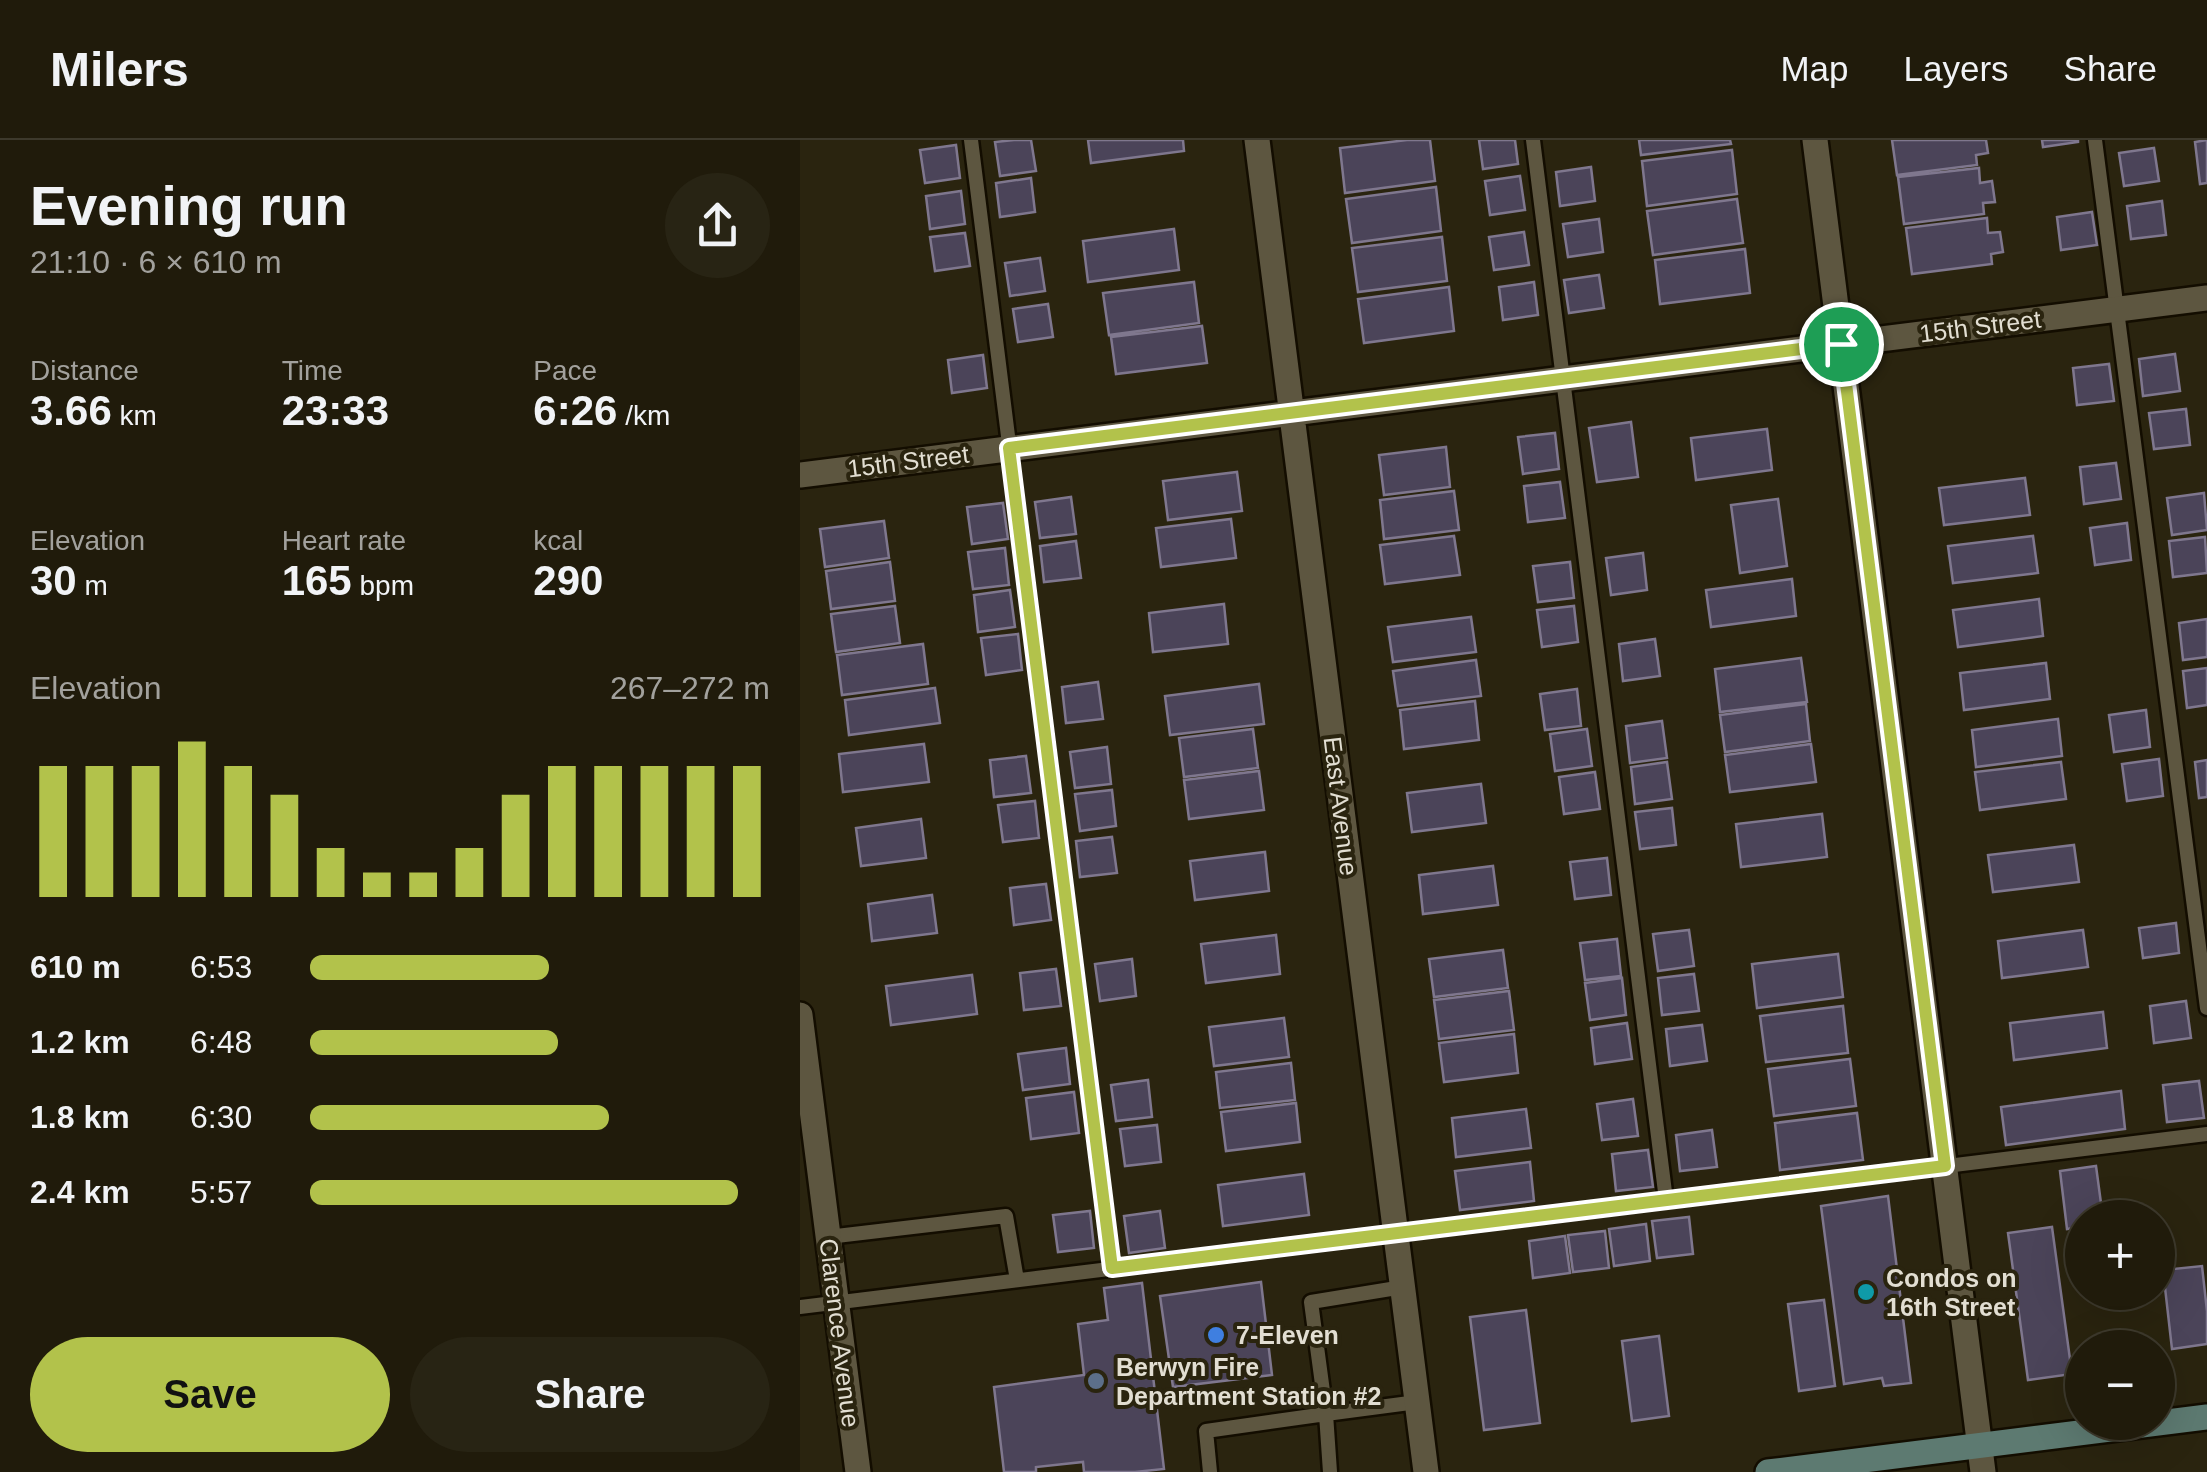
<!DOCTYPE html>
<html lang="en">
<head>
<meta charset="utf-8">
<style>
  :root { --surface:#201b0b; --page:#282414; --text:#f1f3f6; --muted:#a2a19d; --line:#3d392c; --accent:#b2c24b }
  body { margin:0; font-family:Helvetica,sans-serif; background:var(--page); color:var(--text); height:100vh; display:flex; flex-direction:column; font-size:38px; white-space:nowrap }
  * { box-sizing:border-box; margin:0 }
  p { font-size:32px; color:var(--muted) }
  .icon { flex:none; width:55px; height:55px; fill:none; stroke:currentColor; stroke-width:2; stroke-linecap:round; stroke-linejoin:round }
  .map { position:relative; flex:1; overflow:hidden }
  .sheet { display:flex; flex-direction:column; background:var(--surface); width:800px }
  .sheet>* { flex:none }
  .controls { position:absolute; left:1265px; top:1060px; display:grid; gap:20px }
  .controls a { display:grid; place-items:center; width:110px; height:110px; border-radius:50%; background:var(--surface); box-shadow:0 10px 40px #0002,0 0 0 2px var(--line); font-size:50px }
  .pin { position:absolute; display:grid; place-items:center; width:85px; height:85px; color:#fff; margin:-42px; border:5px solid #fff; border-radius:50%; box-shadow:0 2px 10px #0007 }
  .round { display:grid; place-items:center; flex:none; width:105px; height:105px; border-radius:52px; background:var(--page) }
  .head { display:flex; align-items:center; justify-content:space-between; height:170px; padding:0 30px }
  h1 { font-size:55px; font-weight:800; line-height:75px }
  .stats { display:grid; grid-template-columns:repeat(3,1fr); gap:15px; height:170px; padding:10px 30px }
  .stats div { display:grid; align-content:center }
  .stats b { font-size:42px; font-weight:800 }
  .stats small { font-size:28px; font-weight:400 }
  .stats p { font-size:28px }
  .chart { height:280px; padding:20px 30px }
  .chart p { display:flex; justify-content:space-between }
  .chart svg { width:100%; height:180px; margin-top:10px; stroke:var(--accent); stroke-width:6 }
  .cta { display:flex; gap:20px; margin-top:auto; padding:20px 30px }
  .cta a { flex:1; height:115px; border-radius:60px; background:var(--accent); color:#111; font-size:40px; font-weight:800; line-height:115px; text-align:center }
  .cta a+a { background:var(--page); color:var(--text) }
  ul { padding:0 30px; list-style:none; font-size:32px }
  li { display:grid; grid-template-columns:160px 120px 1fr; align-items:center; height:75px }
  li i { height:25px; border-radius:12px; background:var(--accent) }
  header { display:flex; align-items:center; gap:60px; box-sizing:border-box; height:140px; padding:0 50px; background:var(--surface); border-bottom:2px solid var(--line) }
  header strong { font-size:48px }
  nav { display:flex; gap:55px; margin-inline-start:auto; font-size:35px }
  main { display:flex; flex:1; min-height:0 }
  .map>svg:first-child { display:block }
  .building { fill:#4b4459; stroke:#7f778e; stroke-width:2.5 }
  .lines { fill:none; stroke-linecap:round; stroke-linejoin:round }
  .lane-casing { stroke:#130d00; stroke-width:19 }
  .street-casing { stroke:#130d00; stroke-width:30 }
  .secondary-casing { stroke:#130d00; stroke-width:30 }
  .lane { stroke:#5d5640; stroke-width:14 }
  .street { stroke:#5d5640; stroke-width:25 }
  .secondary { stroke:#5d7a71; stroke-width:25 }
  .route-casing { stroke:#fff; stroke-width:20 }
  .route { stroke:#b2c24b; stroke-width:12 }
  .culture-dot { fill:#0f9aa8; stroke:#2a240f; stroke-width:4 }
  .shop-dot { fill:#3f7fe0; stroke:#2a240f; stroke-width:4 }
  .service-dot { fill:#5c6f8a; stroke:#2a240f; stroke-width:4 }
  .labels { text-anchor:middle; stroke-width:8; stroke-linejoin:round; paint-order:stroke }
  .street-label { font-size:25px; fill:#e2ded2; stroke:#2a240f }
  .poi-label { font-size:25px; font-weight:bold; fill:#e2ded2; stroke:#2a240f; text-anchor:start }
</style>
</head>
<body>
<header>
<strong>Milers</strong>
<nav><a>Map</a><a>Layers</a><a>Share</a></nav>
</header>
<main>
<section class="sheet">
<div class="head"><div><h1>Evening run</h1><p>21:10 · 6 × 610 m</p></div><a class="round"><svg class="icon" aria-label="share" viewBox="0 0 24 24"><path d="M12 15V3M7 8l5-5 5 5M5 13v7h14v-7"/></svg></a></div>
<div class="stats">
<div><p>Distance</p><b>3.66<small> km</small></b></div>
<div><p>Time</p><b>23:33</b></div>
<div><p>Pace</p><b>6:26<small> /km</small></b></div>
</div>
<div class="stats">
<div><p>Elevation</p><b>30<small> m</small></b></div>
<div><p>Heart rate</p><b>165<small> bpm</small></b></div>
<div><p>kcal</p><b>290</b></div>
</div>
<div class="chart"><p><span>Elevation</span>267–272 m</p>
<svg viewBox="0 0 160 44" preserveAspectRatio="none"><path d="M5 44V12M15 44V12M25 44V12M35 44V6M45 44V12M55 44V19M65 44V32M75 44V38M85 44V38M95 44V32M105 44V19M115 44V12M125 44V12M135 44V12M145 44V12M155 44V12"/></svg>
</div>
<ul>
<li><b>610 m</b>6:53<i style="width:52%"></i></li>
<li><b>1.2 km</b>6:48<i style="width:54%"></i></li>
<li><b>1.8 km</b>6:30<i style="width:65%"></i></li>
<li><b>2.4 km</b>5:57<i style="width:93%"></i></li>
</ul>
<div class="cta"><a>Save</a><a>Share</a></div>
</section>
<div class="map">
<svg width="1407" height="1332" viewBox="0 0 1407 1332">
  <rect width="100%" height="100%" fill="#2a240f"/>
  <path class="building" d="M214 0H231L236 31 200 36 195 2Z
    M288 0H383L384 11 291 23Z
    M607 0H630L635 41 545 53 540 8Z
    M679 0H715L718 24 683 29Z
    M839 0H930L931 4 841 15Z
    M1092 0H1186L1188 13 1176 15 1177 25 1097 35Z
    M1242 0H1278V2L1243 7Z
    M1407 0V43L1400 44 1395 2Z
    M156 5 160 38 125 43 120 10Z
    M1354 8 1359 41 1324 46 1319 13Z
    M932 10 937 54 847 66 842 21Z
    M791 27 795 61 760 66 756 32Z
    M1179 28 1180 43 1192 41 1195 62 1183 63 1184 74 1104 84 1098 37Z
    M720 36 725 70 690 75 685 41Z
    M231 38 235 72 200 77 196 43Z
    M636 47 641 91 552 103 546 59Z
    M161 51 165 84 130 89 126 56Z
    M937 59 943 103 853 115 847 71Z
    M1362 61 1366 95 1331 99 1327 66Z
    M1292 72 1297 105 1261 110 1257 77Z
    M1187 78 1188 93 1200 92 1203 112 1191 114 1192 124 1112 134 1106 88Z
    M799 79 803 112 768 117 763 84Z
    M374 89 379 130 288 142 283 101Z
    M724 92 729 125 694 130 689 97Z
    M165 93 170 126 135 131 130 97Z
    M642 97 647 141 558 152 552 108Z
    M945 109 950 153 860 164 855 120Z
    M240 118 245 151 210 156 205 123Z
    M799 135 804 168 769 173 764 140Z
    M394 142 399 183 309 195 303 153Z
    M734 142 738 175 703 180 699 147Z
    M649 147 654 191 564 203 558 159Z
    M248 164 253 197 218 202 213 169Z
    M402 186 407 223 316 234 311 197Z
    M1375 214 1380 251 1343 256 1339 219Z
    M183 215 187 248 152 253 148 220Z
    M1309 224 1314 261 1277 265 1273 228Z
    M1386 269 1390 305 1354 309 1349 273Z
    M831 282 838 337 797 342 789 288Z
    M967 289 972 330 896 340 891 298Z
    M755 293 759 329 723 334 718 297Z
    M646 307 650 347 584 355 579 315Z
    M1316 323 1321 359 1284 364 1280 327Z
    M437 332 442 371 368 380 363 341Z
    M1225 338 1230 375 1144 385 1139 348Z
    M760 342 765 378 728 382 724 346Z
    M654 351 659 390 584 399 580 360Z
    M1404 353 1407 390 1372 395 1367 358Z
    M271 357 276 394 240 398 235 362Z
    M978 359 987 426 940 433 931 365Z
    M203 363 208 399 172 404 167 367Z
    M431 379 436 418 361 427 356 388Z
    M84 381 89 418 25 427 20 389Z
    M1327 383 1331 420 1295 425 1290 388Z
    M654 396 660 435 585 444 580 405Z
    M1233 396 1238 433 1153 443 1148 406Z
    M1405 397 1407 433 1373 437 1369 401Z
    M276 401 281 438 244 442 240 406Z
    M205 408 209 445 173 449 168 412Z
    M843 413 847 450 811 455 806 418Z
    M90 422 95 461 31 469 26 431Z
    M770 422 774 458 738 462 733 426Z
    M992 439 996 476 911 487 906 450Z
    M210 450 215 487 178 492 174 455Z
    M1239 459 1243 496 1158 507 1153 470Z
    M424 464 428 504 353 512 349 473Z
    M95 466 100 503 36 512 31 474Z
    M774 466 778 502 742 507 737 470Z
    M671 477 676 512 593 522 588 487Z
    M1407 479V517L1383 520 1379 483Z
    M218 494 222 530 186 535 181 498Z
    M855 499 860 536 823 541 819 504Z
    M123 504 128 544 42 555 37 515Z
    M1001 518 1007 562 920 572 915 529Z
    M676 520 681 556 598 566 593 531Z
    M1246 523 1250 559 1164 570 1160 533Z
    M1407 528V565L1387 568 1383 531Z
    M298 542 303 579 266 583 262 547Z
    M459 544 464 584 370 595 365 556Z
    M135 548 140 583 49 595 45 560Z
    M777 549 781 586 745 590 740 554Z
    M675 561 679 600 604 609 600 570Z
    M1006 564 1010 601 925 612 920 575Z
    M1346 570 1350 607 1314 612 1309 575Z
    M1258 579 1262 616 1176 627 1172 590Z
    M862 581 867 618 830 623 826 586Z
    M453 589 458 628 384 637 379 598Z
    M787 589 792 626 755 631 750 594Z
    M124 604 129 642 43 652 39 614Z
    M1011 604 1016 642 930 652 925 615Z
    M307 607 311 644 275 648 270 612Z
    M226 616 231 653 194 657 190 620Z
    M1359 619 1363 656 1327 661 1322 624Z
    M1407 620V657L1399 658 1395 622Z
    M867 622 872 659 835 664 831 627Z
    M1261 622 1266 659 1180 670 1175 632Z
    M459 631 464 670 389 679 384 640Z
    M795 632 800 669 764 674 759 637Z
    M681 644 686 683 612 692 607 653Z
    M312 650 316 686 280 691 275 654Z
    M235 661 239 698 203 702 198 665Z
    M872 668 876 705 840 709 835 672Z
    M1022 674 1027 717 941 727 936 684Z
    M121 679 126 718 61 726 56 688Z
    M312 697 317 733 280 737 276 701Z
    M1274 705 1279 742 1193 752 1188 715Z
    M465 712 469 751 395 760 390 721Z
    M807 718 811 755 775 759 770 722Z
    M693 726 698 765 623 774 619 735Z
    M246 744 251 780 214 785 210 748Z
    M132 755 137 793 72 801 68 764Z
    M1376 783 1379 813 1343 818 1339 788Z
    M889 790 894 826 858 831 853 794Z
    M1283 790 1288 827 1202 838 1198 801Z
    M476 795 480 834 406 843 401 804Z
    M817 799 821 836 785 840 780 803Z
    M703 810 708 848 634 857 629 819Z
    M1038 814 1043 857 957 868 952 824Z
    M332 819 336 856 300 861 295 824Z
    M256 829 261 866 224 870 220 833Z
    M894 834 899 871 862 875 858 838Z
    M172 835 177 874 91 885 86 846Z
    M822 838 826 875 790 880 785 843Z
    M709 851 714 890 639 899 634 860Z
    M1386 861 1391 898 1354 903 1350 866Z
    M1043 866 1048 913 966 922 960 876Z
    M1303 872 1307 908 1214 920 1210 883Z
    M484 878 489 917 414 926 409 887Z
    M827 883 832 919 795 924 791 888Z
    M902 885 907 921 870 926 866 889Z
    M714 894 718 933 644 942 639 903Z
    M266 908 270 944 223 950 218 914Z
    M1050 919 1056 966 974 976 968 929Z
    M491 923 495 960 420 968 416 932Z
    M348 940 352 977 316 981 311 945Z
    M1399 941 1404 978 1367 982 1363 945Z
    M1321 951 1325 989 1206 1005 1201 967Z
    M274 952 279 993 231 999 226 958Z
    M833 959 838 996 802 1000 797 964Z
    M496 963 500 1002 426 1011 421 972Z
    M726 969 731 1008 656 1017 652 978Z
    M1057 973 1063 1020 980 1030 975 983Z
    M357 985 361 1022 325 1026 320 989Z
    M912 990 917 1027 880 1031 876 995Z
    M848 1010 853 1047 816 1051 812 1014Z
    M730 1022 734 1061 660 1070 655 1031Z
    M1296 1026 1303 1078H1282V1087L1267 1089 1260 1031Z
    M504 1034 509 1075 423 1086 418 1045Z
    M1088 1056 1111 1243 1084 1246 1082 1238 1044 1244 1021 1066Z
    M290 1071 294 1108 258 1112 253 1075Z
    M360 1071 365 1108 329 1113 324 1076Z
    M889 1077 893 1114 857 1118 852 1081Z
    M846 1084 850 1121 814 1126 809 1089Z
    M1252 1087 1272 1234 1228 1240 1208 1093Z
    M805 1091 809 1128 773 1132 768 1095Z
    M765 1096 770 1133 733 1138 729 1101Z
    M1402 1126 1407 1171V1204L1372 1209 1363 1130Z
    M461 1142 472 1235 373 1247 360 1156Z
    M342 1143 364 1329 335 1332H284L283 1322 236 1327V1332H204L194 1247 284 1235 278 1184 308 1180 304 1148Z
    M1024 1160 1035 1246 999 1251 988 1164Z
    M726 1170 740 1283 684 1290 670 1177Z
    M859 1196 869 1276 832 1281 822 1201Z"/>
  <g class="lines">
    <defs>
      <path id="lane" d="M171 0 312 1128
        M733 0 866 1060
        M1295 0 1407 868
        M28 1097 206 1076 217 1140
        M603 1147 511 1162 526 1274 617 1262
        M0 1167 1407 994
        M410 1332 406 1291 526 1274 530 1332"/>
      <path id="street" d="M457 0 626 1332
        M1015 0 1183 1332
        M0 335 1407 158
        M0 875 58 1332"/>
      <path id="secondary" d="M968 1332 1407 1277"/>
    </defs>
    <use href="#lane" class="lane-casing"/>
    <use href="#street" class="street-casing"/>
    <use href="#secondary" class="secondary-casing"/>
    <use href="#lane" class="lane"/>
    <use href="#street" class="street"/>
    <use href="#secondary" class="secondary"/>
  </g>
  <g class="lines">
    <defs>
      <path id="route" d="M1041 204 1145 1026 312 1128 209 308Z"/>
    </defs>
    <use href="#route" class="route-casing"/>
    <use href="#route" class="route"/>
  </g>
  <circle class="culture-dot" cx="1066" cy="1152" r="10"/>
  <circle class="shop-dot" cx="416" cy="1195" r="10"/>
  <circle class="service-dot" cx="296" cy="1241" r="10"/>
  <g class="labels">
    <g class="street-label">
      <text transform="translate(1180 186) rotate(-7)" y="9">15th Street</text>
      <text transform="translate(108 321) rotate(-7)" y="9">15th Street</text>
      <text transform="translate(541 666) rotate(83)" y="9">East Avenue</text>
      <text transform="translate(40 1193) rotate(83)" y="9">Clarence Avenue</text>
    </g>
    <g class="poi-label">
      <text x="1086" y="1147">Condos on<tspan x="1086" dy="29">16th Street</tspan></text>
      <text x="436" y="1204">7-Eleven</text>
      <text x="316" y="1236">Berwyn Fire<tspan x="316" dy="29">Department Station #2</tspan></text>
    </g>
  </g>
</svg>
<div class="controls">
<a>+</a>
<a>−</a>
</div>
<div class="pin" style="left:1041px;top:204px;background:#1e9e55"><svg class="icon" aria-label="arrive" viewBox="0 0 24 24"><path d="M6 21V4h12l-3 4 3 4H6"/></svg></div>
</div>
</main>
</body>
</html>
